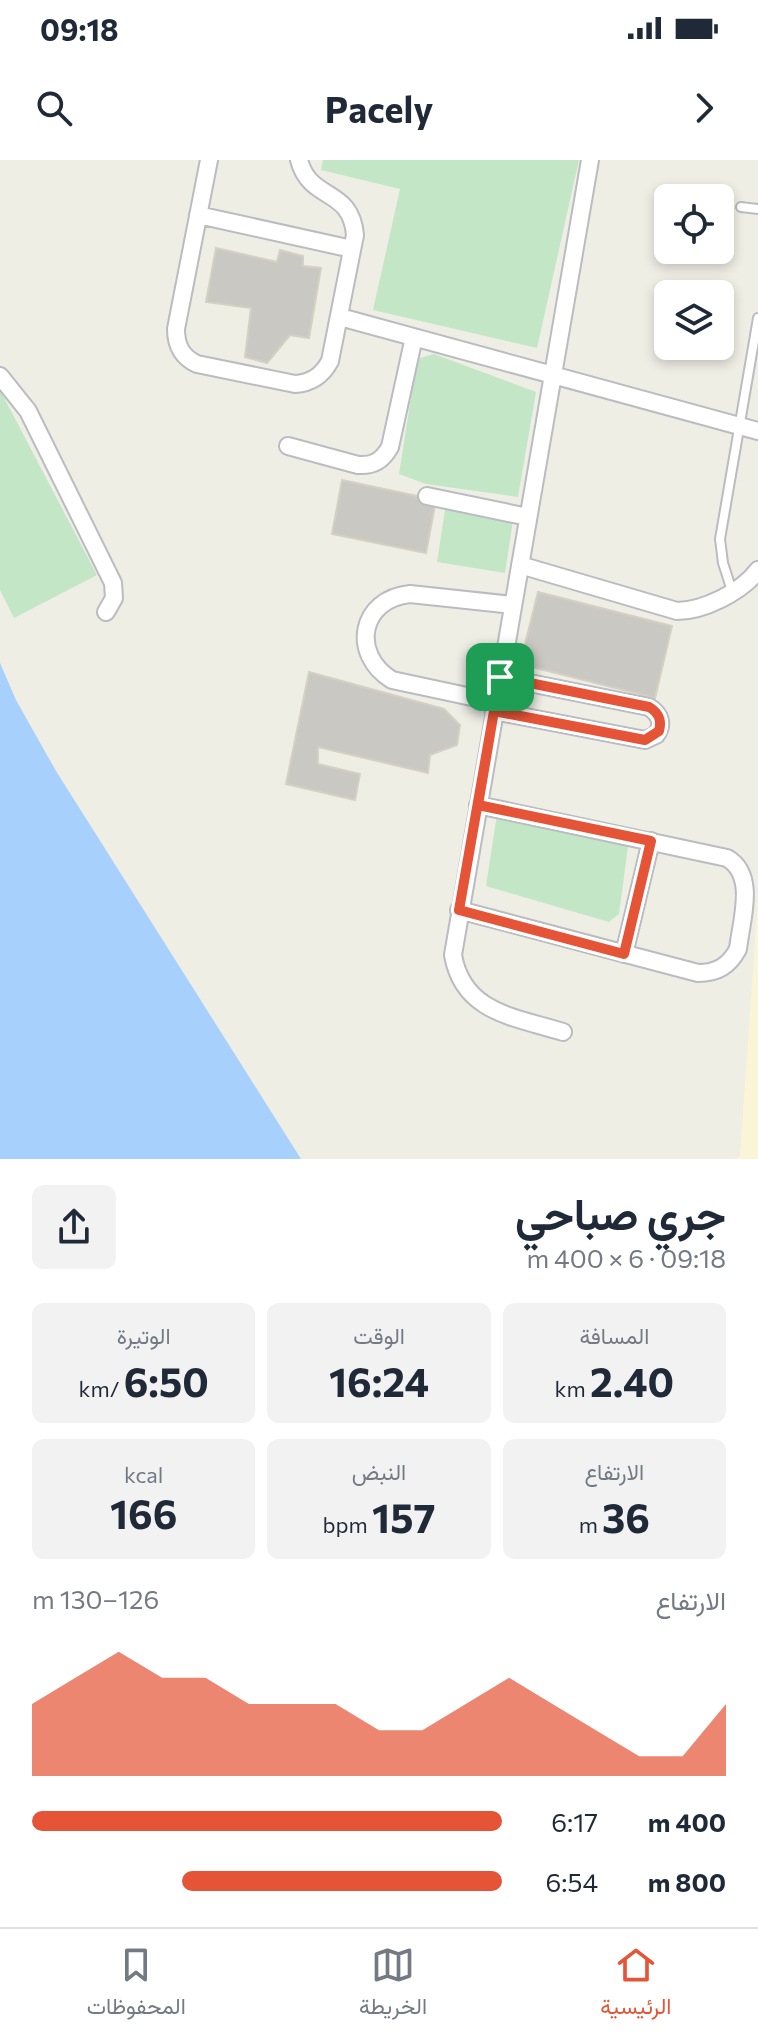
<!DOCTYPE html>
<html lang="ar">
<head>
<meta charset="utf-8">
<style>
  :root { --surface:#fff; --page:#f2f2f3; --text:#1f2937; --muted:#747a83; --line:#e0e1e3; --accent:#e55436 }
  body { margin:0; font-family:Commissioner,Vazirmatn,sans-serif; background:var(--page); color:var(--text); direction:rtl; height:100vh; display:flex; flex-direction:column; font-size:30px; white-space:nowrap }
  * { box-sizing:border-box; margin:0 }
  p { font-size:26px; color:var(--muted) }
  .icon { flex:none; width:44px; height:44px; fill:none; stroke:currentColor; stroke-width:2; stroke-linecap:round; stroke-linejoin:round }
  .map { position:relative; height:999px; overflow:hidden; direction:ltr }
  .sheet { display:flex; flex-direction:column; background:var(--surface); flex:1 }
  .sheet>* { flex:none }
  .controls { position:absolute; left:654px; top:24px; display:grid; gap:16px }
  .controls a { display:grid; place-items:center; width:80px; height:80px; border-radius:12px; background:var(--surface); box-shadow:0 4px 12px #0003; font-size:40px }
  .pin { position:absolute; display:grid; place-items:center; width:68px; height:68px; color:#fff; margin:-34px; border-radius:16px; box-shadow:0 4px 12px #0006 }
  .round { display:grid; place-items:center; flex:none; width:84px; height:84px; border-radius:12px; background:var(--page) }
  .headline { display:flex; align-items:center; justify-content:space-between; height:136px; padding:0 32px }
  h1 { font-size:44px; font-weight:700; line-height:60px }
  .figures { display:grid; grid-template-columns:repeat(3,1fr); gap:12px; height:136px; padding:8px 32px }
  .figures div { display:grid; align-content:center; border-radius:12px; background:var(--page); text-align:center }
  .figures b { font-size:40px; font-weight:700 }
  .figures small { font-size:22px; font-weight:400 }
  .figures p { font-size:22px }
  .chart { height:224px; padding:16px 32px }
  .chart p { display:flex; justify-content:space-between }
  .chart svg { width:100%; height:144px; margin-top:8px; fill:var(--accent); opacity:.7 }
  ul { padding:0 32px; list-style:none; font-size:26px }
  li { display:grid; grid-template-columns:128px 96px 1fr; align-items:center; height:60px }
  li i { height:20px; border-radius:10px; background:var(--accent) }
  .status { display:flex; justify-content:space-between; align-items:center; height:56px; padding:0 40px; background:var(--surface); direction:ltr }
  .status svg { height:22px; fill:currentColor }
  header { display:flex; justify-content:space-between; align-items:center; height:104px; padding:0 32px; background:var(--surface); font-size:36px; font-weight:700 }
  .dock { display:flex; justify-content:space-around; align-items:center; height:112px; border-top:2px solid var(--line); background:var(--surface); font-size:22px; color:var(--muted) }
  .dock a { display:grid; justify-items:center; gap:4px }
  .dock .selected { color:var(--accent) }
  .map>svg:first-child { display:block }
  .green { fill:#c3e6c6 }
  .sand { fill:#faf5d6 }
  .water { fill:#a8d0fd }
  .building { fill:#cac8c2; stroke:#d4d0c4; stroke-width:2 }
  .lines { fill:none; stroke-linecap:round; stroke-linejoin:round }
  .service-casing { stroke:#babcc1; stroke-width:12 }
  .minor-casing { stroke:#babcc1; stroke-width:20 }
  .service { stroke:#fff; stroke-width:8 }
  .minor { stroke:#fff; stroke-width:16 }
  .route-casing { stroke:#fff; stroke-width:16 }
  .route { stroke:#e55436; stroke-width:10 }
</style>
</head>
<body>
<div class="status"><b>09:18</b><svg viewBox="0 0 49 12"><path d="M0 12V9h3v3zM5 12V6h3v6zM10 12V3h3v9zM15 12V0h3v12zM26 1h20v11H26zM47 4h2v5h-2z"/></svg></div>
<header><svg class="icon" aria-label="forward" viewBox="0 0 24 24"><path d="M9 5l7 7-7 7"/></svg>Pacely<svg class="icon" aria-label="search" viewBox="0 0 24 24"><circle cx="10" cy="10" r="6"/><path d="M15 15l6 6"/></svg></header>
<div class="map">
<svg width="758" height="999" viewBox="0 0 758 999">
  <rect width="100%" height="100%" fill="#efeee5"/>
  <path class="green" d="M323 0H579L537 188 373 150 400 29 321 10Z
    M434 194 536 232 518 337 426 324 399 314 417 199Z
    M0 230 97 415 14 458 0 430Z
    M446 343 514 354 505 413 437 402Z
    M497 654 629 679 619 754 609 762 486 726Z"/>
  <path class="sand" d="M758 739V999H735L740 996Z"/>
  <path class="water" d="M0 503 16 540 56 611 301 999H0Z"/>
  <path class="building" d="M216 88 277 102 280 90 303 96V106L321 108 309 178 290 175 267 203 245 197 251 148 206 142Z
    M342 320 436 340 426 393 332 374Z
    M538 432 672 466 655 538 520 504Z
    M309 512 444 549 460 565 457 585 430 595 428 613 318 587V604L360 614 355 640 286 624Z"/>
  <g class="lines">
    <defs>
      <path id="service" d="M741 47 758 49
        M732 431 723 403 720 379 758 158"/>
      <path id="minor" d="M209 0 176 169C176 186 182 197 197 204L295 224C311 223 322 216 330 201L355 75C351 27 310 42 299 0
        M198 55 352 89
        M340 157 758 271
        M0 216 28 251 113 423 114 438 106 452
        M288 286 358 305C373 306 382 301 390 287L414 177
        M427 336 528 357
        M520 405 677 451C703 451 742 432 758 410
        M495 542 392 520C350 494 360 439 410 434L513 445
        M494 551 645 580 656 575C664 564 660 554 649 547L500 517
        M459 750 698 813C717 813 729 806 738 789 741 761 757 715 727 698L478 645
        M624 794 651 681
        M563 872C515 857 463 853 453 795L590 0"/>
    </defs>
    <use href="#service" class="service-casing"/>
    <use href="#minor" class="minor-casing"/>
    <use href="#service" class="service"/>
    <use href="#minor" class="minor"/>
  </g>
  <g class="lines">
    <defs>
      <path id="route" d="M500 517 459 750 624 794 651 681 478 645 494 551 645 580 659 571C662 560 659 553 649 547L500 517"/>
    </defs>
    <use href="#route" class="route-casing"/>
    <use href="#route" class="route"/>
  </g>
</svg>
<div class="controls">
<a><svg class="icon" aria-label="locate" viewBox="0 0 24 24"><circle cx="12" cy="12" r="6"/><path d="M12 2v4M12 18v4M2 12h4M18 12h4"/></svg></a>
<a><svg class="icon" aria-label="layers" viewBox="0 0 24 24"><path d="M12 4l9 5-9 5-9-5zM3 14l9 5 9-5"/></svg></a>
</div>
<div class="pin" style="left:500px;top:517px;background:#1e9e55"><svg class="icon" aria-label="arrive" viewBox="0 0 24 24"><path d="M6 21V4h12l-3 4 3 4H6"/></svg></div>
</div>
<section class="sheet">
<div class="headline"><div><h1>جري صباحي</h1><p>09:18 · 6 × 400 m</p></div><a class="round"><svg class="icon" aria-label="share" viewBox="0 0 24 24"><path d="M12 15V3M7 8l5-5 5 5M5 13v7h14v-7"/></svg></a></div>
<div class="figures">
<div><p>المسافة</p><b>2.40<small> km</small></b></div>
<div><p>الوقت</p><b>16:24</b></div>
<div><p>الوتيرة</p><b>6:50<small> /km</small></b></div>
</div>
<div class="figures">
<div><p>الارتفاع</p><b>36<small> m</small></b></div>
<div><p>النبض</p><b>157<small> bpm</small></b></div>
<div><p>kcal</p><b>166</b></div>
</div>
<div class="chart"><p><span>الارتفاع</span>126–130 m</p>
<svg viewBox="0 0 160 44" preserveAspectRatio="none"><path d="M0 44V22L10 14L20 6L30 14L40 14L50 22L60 22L70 22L80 30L90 30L100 22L110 14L120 22L130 30L140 38L150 38L160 22V44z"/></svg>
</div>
<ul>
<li><b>400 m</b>6:17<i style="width:100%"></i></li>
<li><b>800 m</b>6:54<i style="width:68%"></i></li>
</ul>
</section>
<nav class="dock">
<a class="selected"><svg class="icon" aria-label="home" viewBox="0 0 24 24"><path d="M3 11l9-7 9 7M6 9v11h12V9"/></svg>الرئيسية</a>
<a><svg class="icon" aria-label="map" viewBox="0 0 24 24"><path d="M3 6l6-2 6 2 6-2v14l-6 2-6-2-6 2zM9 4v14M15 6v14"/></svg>الخريطة</a>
<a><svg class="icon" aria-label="saved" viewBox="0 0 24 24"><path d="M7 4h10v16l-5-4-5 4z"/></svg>المحفوظات</a>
</nav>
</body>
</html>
